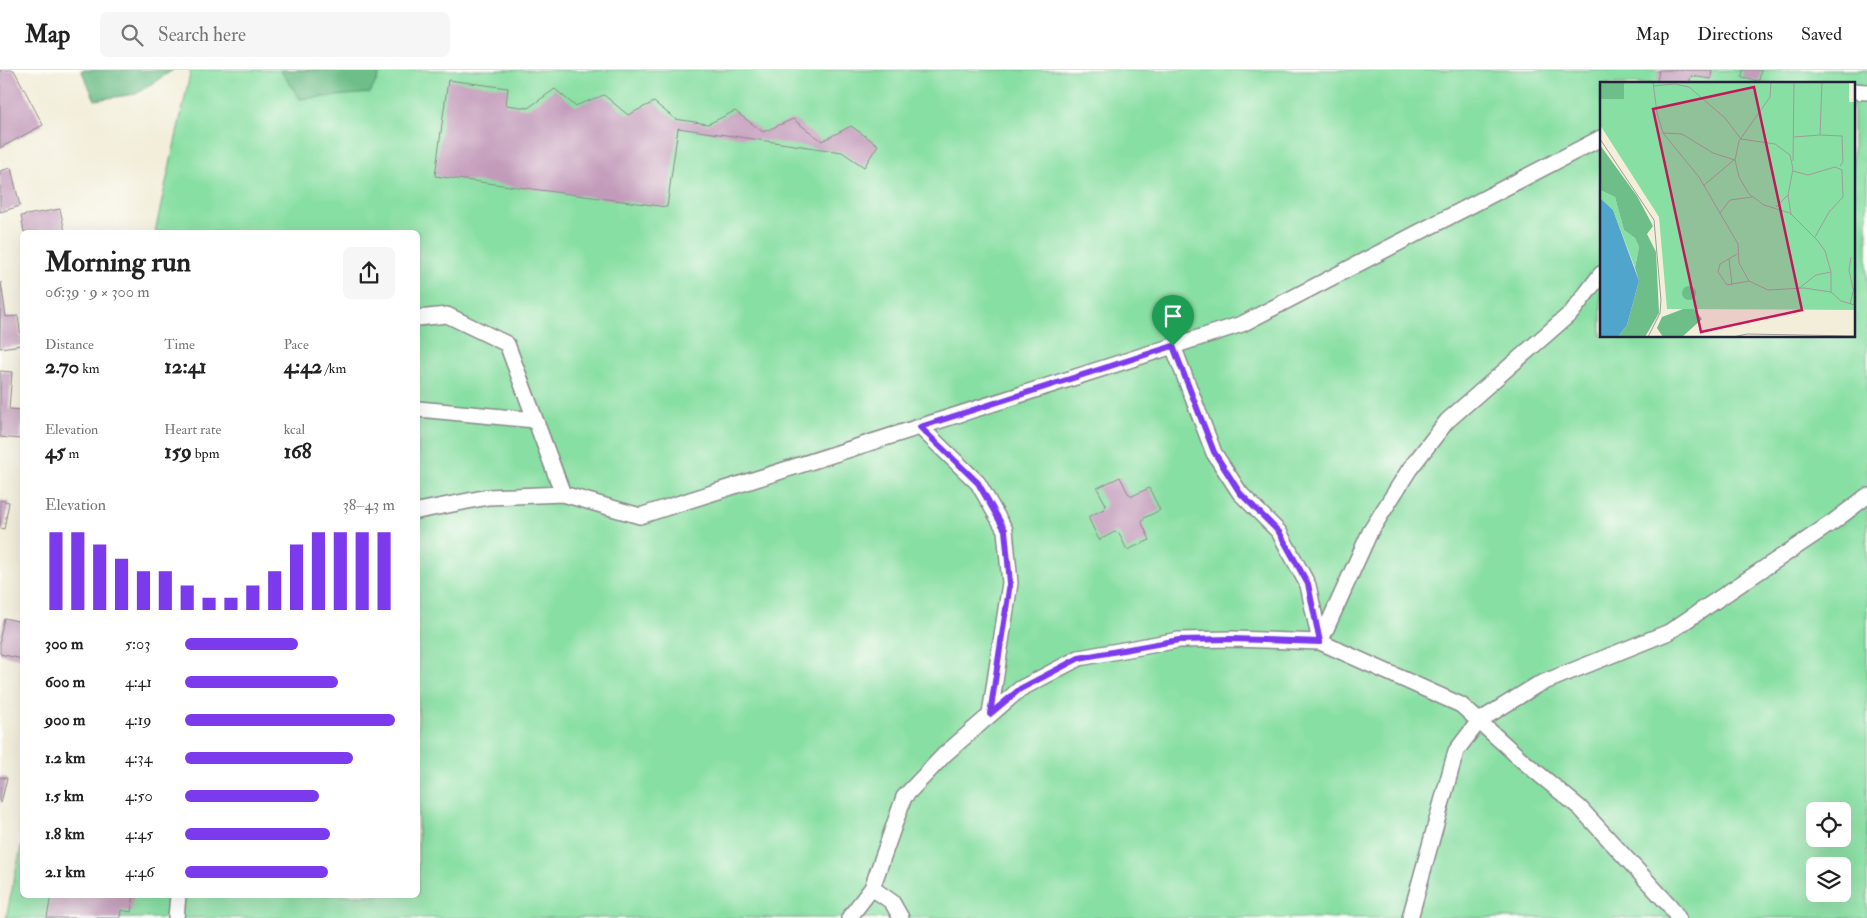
<!DOCTYPE html>
<html lang="en">
<head>
<meta charset="utf-8">
<style>
  :root { --surface:#fff; --page:#f6f6f6; --text:#222; --muted:#767676; --line:#e0e0e0; --accent:#7c3aed }
  body { margin:0; font-family:"IM FELL Double Pica",serif; background:var(--page); color:var(--text); height:100vh; display:flex; flex-direction:column; font-size:19px; white-space:nowrap }
  * { box-sizing:border-box; margin:0 }
  p { font-size:16px; color:var(--muted) }
  .icon { flex:none; width:28px; height:28px; fill:none; stroke:currentColor; stroke-width:2; stroke-linecap:round; stroke-linejoin:round }
  .map { position:relative; flex:1; overflow:hidden }
  .panel { position:absolute; left:20px; top:160px; width:400px; height:668px; display:flex; flex-direction:column; background:var(--surface); border-radius:8px; box-shadow:0 5px 20px #0002 }
  .panel>* { flex:none }
  .fabs { position:absolute; left:1806px; top:732px; display:grid; gap:10px }
  .fabs a { display:grid; place-items:center; width:45px; height:45px; border-radius:8px; background:var(--surface); box-shadow:0 5px 20px #0002; font-size:25px }
  .pin { position:absolute; display:grid; place-items:center; width:42px; height:42px; color:#fff; margin:-51px -21px; border-radius:50% 50% 50% 0; rotate:-45deg; box-shadow:0 0 5px #0007 }
  .pin .icon { rotate:45deg }
  .round { display:grid; place-items:center; flex:none; width:52px; height:52px; border-radius:8px; background:var(--page) }
  .headline { display:flex; align-items:center; justify-content:space-between; height:85px; padding:0 25px }
  h1 { font-size:28px; font-weight:700; line-height:38px }
  .figures { display:grid; grid-template-columns:repeat(3,1fr); gap:8px; height:85px; padding:5px 25px }
  .figures div { display:grid; align-content:center }
  .figures b { font-size:21px; font-weight:700 }
  .figures small { font-size:14px; font-weight:400 }
  .figures p { font-size:14px }
  .chart { height:140px; padding:10px 25px }
  .chart p { display:flex; justify-content:space-between }
  .chart svg { width:100%; height:90px; margin-top:5px; stroke:var(--accent); stroke-width:6 }
  ul { padding:0 25px; list-style:none; font-size:16px }
  li { display:grid; grid-template-columns:80px 60px 1fr; align-items:center; height:38px }
  li i { height:12px; border-radius:6px; background:var(--accent) }
  header { display:flex; align-items:center; gap:30px; box-sizing:border-box; height:70px; padding:0 25px; background:var(--surface); border-bottom:1px solid var(--line) }
  header strong { font-size:24px }
  nav { display:flex; gap:28px; margin-inline-start:auto; font-size:18px }
  .search { width:350px; height:45px; background:var(--page); display:flex; align-items:center; gap:12px; box-sizing:border-box; padding:0 18px; border-radius:8px; color:var(--muted); font-size:19px }
  .map>svg:first-child { display:block }
  .green { fill:#88dfa3; stroke:#55806f; fill-rule:evenodd }
  .forest { fill:#6ebe89; stroke:#487062 }
  .building { fill:#c29aba }
  .lines { fill:none; stroke-linecap:round; stroke-linejoin:round }
  .lane-casing { stroke:#8a888a; stroke-width:18 }
  .lane { stroke:#fff; stroke-width:15 }
  .route-casing { stroke:#fff; stroke-width:10 }
  .route { stroke:#7c3aed; stroke-width:6 }
  .inset-road { fill:none; stroke:#9f9c9a; stroke-width:1 }
  .view { fill:#c2185b; fill-opacity:0.15; stroke:#c2185b; stroke-width:2.5 }
  .inset-edge { fill:none; stroke:#22223b; stroke-width:2.5 }
</style>
</head>
<body>
<header>
<strong>Map</strong>
<div class="search"><svg class="icon" aria-label="search" viewBox="0 0 24 24"><circle cx="10" cy="10" r="6"/><path d="M15 15l6 6"/></svg>Search here</div>
<nav><a>Map</a><a>Directions</a><a>Saved</a></nav>
</header>
<div class="map">
<svg width="1867" height="848" viewBox="0 0 1867 848">
  <rect width="100%" height="100%" fill="#fdfcf7"/>
  <filter id="ink" filterUnits="userSpaceOnUse"><feTurbulence type="fractalNoise" baseFrequency=".02" numOctaves="2"/><feDisplacementMap in="SourceGraphic" scale="10" xChannelSelector="R" yChannelSelector="G"/><feConvolveMatrix kernelMatrix="1 2 1 2 8 2 1 2 1" color-interpolation-filters="sRGB"/></filter>
  <filter id="wash" filterUnits="userSpaceOnUse"><feTurbulence type="fractalNoise" baseFrequency=".0096" numOctaves="4" result="noise"/><feDisplacementMap in="SourceGraphic" scale="20" xChannelSelector="R" yChannelSelector="G"/><feGaussianBlur stdDeviation="1.12" result="paint"/><feColorMatrix in="noise" values="0 0 0 0 0 0 0 0 0 0 0 0 0 0 0 0 0 1.4 0 .05"/><feComposite in="paint" operator="in"/></filter>
  <g filter="url(#wash)">
    <rect width="100%" height="100%" fill="#f2eeda"/>
    <path class="green" d="M191 0H1867V848H6L22 772V825H418V162H155ZM1601 14H1853V266H1601ZM1815 741H1842V769H1815ZM1815 796H1842V824H1815Z"/>
    <path class="forest" d="M81 0H173L136 24 95 30Z
      M280 0H382L370 23 300 29Z"/>
    <g id="blocks">
      <path class="building" d="M0 0H14L43 55 0 78Z
        M1659 0H1712L1711 9 1691 6 1689 14 1657 12Z
        M1743 0H1761L1759 11 1742 8Z
        M448 10 508 18 506 35 528 38 555 19 575 36 604 25 628 45 654 32 675 49 708 54 735 41 763 62 793 49 822 71 851 56 878 75 864 97 842 82 678 58 667 137 435 106Z
        M11 98 20 136 0 142V101Z
        M60 139 65 162H24L21 146Z
        M1 212 6 247 18 246 22 275 0 278Z
        M0 301 12 302 9 339 22 340 21 369 0 367Z
        M1120 407 1128 423 1132 426 1149 418 1160 440 1144 448 1142 453 1150 470 1127 480 1119 463 1115 462 1099 470 1088 447 1104 439 1106 435 1097 418Z
        M0 430 9 432 4 459 0 458Z
        M4 548 22 552V589L0 584V567Z
        M0 707 7 708 1 733H0Z
        M51 825H134L131 842 121 840 120 848H47Z"/>
    </g>
  </g>
  <g filter="url(#ink)">
    <use href="#blocks" fill-opacity="0" stroke="#8a888a" stroke-width="1"/>
    <g class="lines">
      <defs>
        <path id="lane" d="M1853 21 1867 22
          M418 248 447 245 507 274 563 424
          M1173 276 1214 383 1240 423 1279 462 1308 515 1320 572
          M418 339 535 350
          M920 357 978 413 1005 460 1010 513 990 644
          M418 441 488 427 563 424 640 446 1242 254 1601 68
          M1320 572 1370 462 1409 400 1447 351 1572 242 1601 204
          M872 818 892 832 901 848
          M176 848 178 825
          M849 848 872 818 904 727 945 684 1020 619 1079 588 1179 570 1233 569 1320 572 1461 635 1523 691 1580 738 1670 836 1678 848
          M1410 848 1456 681 1479 651 1537 615 1669 562 1833 452 1867 426"/>
      </defs>
      <use href="#lane" class="lane-casing"/>
      <use href="#lane" class="lane"/>
    </g>
  </g>
  <g class="lines" filter="url(#ink)">
    <defs>
      <path id="route" d="M1173 276 1214 382 1240 423 1279 462 1308 514 1320 572 1233 569 1179 570 1079 588 1020 619 990 644 1010 513 1005 460 978 413 920 357Z"/>
    </defs>
    <use href="#route" class="route-casing"/>
    <use href="#route" class="route"/>
  </g>
  <g transform="translate(1600 12)">
    <rect width="255" height="255" fill="#f2eeda"/>
    <path d="M24 0H249V20H255V228L67 227 59 135 0 43V17H24ZM0 108 15 115 24 148 35 156 39 165 35 186 13 128 0 116Z" fill="#88dfa3"/>
    <path d="M0 0H24V17H0ZM0 63 37 114 53 144 47 152 56 170 59 231 45 255H18L27 243 39 199 35 186 39 165 35 156 24 148 15 115 0 108ZM82 211a7 7 0 1 1 14 0a7 7 0 1 1-14 0ZM83 227H94L102 237 82 255H63L57 246 62 235Z" fill="#6ebe89"/>
    <path d="M0 116 13 128 39 199 27 243 18 255H0Z" fill="#4fa5cc"/>
    <path class="inset-road" d="M53 0 57 31 63 51 99 95 138 162 139 181 149 199M171 0 170 15 139 59 135 78 139 95 149 112 164 123 190 131 218 159 225 169 231 190V210M53 4 75 2 89 5 125 36 141 57 175 62 190 73 193 87 188 113 191 133M63 51 82 52 113 71 135 78M220 53 242 54 243 80 240 84M194 55 220 53 222 0M0 57 54 138 61 218 60 231 48 255M193 79 194 0M193 89 208 93 235 85 242 88 243 115 229 130 215 155M104 103 134 78M176 125 188 113M120 131 130 118 152 115M137 172 120 182 118 190 127 203 149 199 168 208 204 206 231 210 241 219 255 223M251 175 249 188 253 207M129 177 132 203M198 207 216 193 231 190M250 222 254 206M133 255 147 252 255 254"/>
    <path class="view" d="M154 5 202 228 101 250 53 27Z"/>
    <rect width="255" height="255" class="inset-edge"/>
  </g>
</svg>
<div class="fabs">
<a><svg class="icon" aria-label="locate" viewBox="0 0 24 24"><circle cx="12" cy="12" r="6"/><path d="M12 2v4M12 18v4M2 12h4M18 12h4"/></svg></a>
<a><svg class="icon" aria-label="layers" viewBox="0 0 24 24"><path d="M12 4l9 5-9 5-9-5zM3 14l9 5 9-5"/></svg></a>
</div>
<div class="pin" style="left:1173px;top:276px;background:#1e9e55"><svg class="icon" aria-label="arrive" viewBox="0 0 24 24"><path d="M6 21V4h12l-3 4 3 4H6"/></svg></div>
<section class="panel">
<div class="headline"><div><h1>Morning run</h1><p>06:39 · 9 × 300 m</p></div><a class="round"><svg class="icon" aria-label="share" viewBox="0 0 24 24"><path d="M12 15V3M7 8l5-5 5 5M5 13v7h14v-7"/></svg></a></div>
<div class="figures">
<div><p>Distance</p><b>2.70<small> km</small></b></div>
<div><p>Time</p><b>12:41</b></div>
<div><p>Pace</p><b>4:42<small> /km</small></b></div>
</div>
<div class="figures">
<div><p>Elevation</p><b>45<small> m</small></b></div>
<div><p>Heart rate</p><b>159<small> bpm</small></b></div>
<div><p>kcal</p><b>168</b></div>
</div>
<div class="chart"><p><span>Elevation</span>38–43 m</p>
<svg viewBox="0 0 160 44" preserveAspectRatio="none"><path d="M5 44V6M15 44V6M25 44V12M35 44V19M45 44V25M55 44V25M65 44V32M75 44V38M85 44V38M95 44V32M105 44V25M115 44V12M125 44V6M135 44V6M145 44V6M155 44V6"/></svg>
</div>
<ul>
<li><b>300 m</b>5:03<i style="width:54%"></i></li>
<li><b>600 m</b>4:41<i style="width:73%"></i></li>
<li><b>900 m</b>4:19<i style="width:100%"></i></li>
<li><b>1.2 km</b>4:34<i style="width:80%"></i></li>
<li><b>1.5 km</b>4:50<i style="width:64%"></i></li>
<li><b>1.8 km</b>4:45<i style="width:69%"></i></li>
<li><b>2.1 km</b>4:46<i style="width:68%"></i></li>
</ul>
</section>
</div>
</body>
</html>
